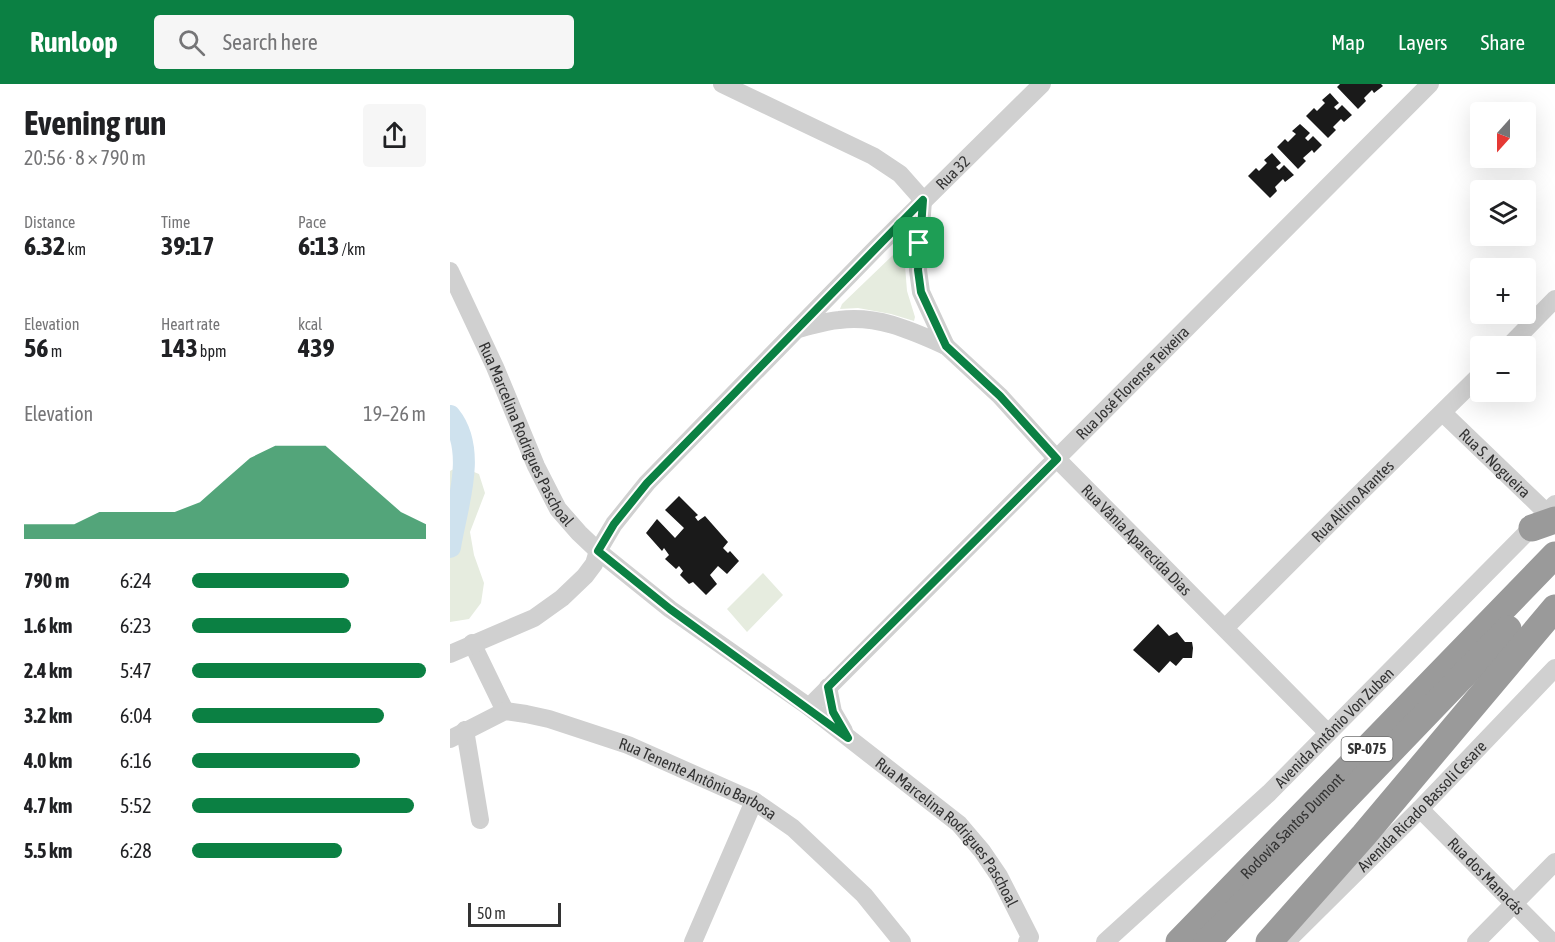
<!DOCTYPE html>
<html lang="en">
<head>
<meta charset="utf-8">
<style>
  :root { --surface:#fff; --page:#f6f6f6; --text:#202124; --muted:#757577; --accent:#0b8043 }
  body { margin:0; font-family:"Asap Condensed",sans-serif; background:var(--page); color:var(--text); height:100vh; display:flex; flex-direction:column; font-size:22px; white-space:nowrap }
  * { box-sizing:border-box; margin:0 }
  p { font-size:20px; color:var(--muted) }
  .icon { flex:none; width:33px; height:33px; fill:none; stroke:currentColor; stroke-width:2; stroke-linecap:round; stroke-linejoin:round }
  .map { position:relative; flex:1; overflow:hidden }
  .side { display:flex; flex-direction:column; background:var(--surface); width:450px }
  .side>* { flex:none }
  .needle { width:39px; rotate:201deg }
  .tools { position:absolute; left:1020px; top:18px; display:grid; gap:12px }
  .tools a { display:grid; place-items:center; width:66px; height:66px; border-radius:6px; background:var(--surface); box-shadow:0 6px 24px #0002; font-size:30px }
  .scale { position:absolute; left:18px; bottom:15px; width:93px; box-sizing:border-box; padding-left:6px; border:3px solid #333; border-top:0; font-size:16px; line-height:21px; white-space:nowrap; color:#333; -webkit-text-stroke:4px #fff; paint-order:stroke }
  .pin { position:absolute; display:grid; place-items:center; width:51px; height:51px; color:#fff; margin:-26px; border-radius:12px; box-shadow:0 3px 9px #0006 }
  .round { display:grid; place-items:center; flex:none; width:63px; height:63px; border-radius:6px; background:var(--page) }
  .overview { display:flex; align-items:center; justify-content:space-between; height:102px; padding:0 24px }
  h1 { font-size:33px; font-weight:700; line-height:45px }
  .metrics { display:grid; grid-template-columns:repeat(3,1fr); gap:9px; height:102px; padding:6px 24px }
  .metrics div { display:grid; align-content:center }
  .metrics b { font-size:26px; font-weight:700 }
  .metrics small { font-size:16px; font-weight:400 }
  .metrics p { font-size:16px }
  .chart { height:168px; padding:12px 24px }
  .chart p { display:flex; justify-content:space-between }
  .chart svg { width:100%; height:108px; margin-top:6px; fill:var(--accent); opacity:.7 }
  ul { padding:0 24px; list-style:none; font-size:20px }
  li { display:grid; grid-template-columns:96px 72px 1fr; align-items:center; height:45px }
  li i { height:15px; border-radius:8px; background:var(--accent) }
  header { display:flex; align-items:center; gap:36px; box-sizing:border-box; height:84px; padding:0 30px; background:var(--accent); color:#fff }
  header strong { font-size:28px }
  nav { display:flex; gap:33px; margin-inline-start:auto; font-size:21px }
  .search { width:420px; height:54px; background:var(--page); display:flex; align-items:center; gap:15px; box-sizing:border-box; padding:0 21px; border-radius:6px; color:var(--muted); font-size:22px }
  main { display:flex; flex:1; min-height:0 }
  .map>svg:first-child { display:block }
  .green { fill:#e6ecdf }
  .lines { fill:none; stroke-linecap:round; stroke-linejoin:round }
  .river { stroke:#cfe2ee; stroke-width:22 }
  .building { fill:#1a1a1a }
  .minor { stroke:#d0d0d0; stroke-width:18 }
  .highway { stroke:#9a9a9a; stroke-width:27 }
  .route-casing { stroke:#fff; stroke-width:12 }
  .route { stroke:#0b8043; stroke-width:8 }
  .labels { text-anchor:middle; stroke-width:6; stroke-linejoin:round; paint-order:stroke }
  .shield { fill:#fff; stroke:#707070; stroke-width:1.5 }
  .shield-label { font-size:15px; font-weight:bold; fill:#333 }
  .street-label { font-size:16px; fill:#333; stroke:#fff }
</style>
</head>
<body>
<header>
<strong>Runloop</strong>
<div class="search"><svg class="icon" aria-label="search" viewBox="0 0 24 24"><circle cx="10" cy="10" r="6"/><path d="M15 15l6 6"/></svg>Search here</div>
<nav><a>Map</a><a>Layers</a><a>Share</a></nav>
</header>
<main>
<section class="side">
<div class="overview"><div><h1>Evening run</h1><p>20:56 · 8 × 790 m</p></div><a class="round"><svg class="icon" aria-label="share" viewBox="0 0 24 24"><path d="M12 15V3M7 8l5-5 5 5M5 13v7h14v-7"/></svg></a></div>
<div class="metrics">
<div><p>Distance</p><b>6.32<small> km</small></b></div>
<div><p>Time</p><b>39:17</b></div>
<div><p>Pace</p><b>6:13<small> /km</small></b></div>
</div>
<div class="metrics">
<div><p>Elevation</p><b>56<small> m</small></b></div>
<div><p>Heart rate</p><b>143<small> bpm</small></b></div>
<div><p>kcal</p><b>439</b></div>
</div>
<div class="chart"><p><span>Elevation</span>19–26 m</p>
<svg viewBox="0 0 160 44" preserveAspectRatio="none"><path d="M0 44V38L10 38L20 38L30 33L40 33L50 33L60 33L70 29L80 20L90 11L100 6L110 6L120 6L130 15L140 24L150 33L160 38V44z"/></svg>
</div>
<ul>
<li><b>790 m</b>6:24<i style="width:67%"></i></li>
<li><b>1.6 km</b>6:23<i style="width:68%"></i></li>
<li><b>2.4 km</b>5:47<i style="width:100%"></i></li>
<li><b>3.2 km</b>6:04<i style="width:82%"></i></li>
<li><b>4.0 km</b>6:16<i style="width:72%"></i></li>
<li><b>4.7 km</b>5:52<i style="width:95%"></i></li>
<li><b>5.5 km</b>6:28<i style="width:64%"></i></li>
</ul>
</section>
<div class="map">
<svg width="1105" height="858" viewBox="0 0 1105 858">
  <rect width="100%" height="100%" fill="#fff"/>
  <path class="green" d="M450 161 454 169 457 207 465 233 464 237 441 230 408 224 390 225 392 220 443 171Z
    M9 382 29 390 35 409 20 448 24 471 34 499 31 519 19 535 0 538V387Z
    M313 489 333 511 297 548 277 525Z"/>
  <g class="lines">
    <path class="river" d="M0 332C28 367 6 424 0 463"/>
  </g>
  <path class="building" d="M890 0H931L933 2 924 9 922 6 914 14 916 17 908 25 887 3Z
    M880 9 889 19 884 23 887 26 892 21 902 31 894 38 891 35 883 43 886 46 878 54 856 32 864 24 867 27 875 19 872 16Z
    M850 40 860 49 855 54 858 57 863 52 872 61 864 69 862 66 853 74 856 77 848 85 827 63 835 55 838 58 846 50 842 47Z
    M822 69 831 79 826 83 829 86 834 81 844 91 835 98 833 95 825 103 827 107 820 114 798 92 806 84 809 87 817 79 814 76Z
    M229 412 248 431 245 433 248 437 255 432 278 458 273 464 278 469 280 467 289 477 277 490 268 482 260 491 267 500 256 511 243 498 239 500 230 491 233 487 229 482 226 485 215 475 219 471 214 464 212 467 196 449 207 435 225 454 234 444 215 426Z
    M708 540 719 552 727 548 735 558H742L743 564 742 574H733L726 582 720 577 709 589 683 566Z"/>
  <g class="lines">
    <g class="minor">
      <path d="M272 0 423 72 450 90 473 116 468 186 471 208 496 262C460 246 428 231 389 236 375 237 361 242 348 245"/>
      <path id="s1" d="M0 187 45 283 86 382 108 425 129 449 148 467 220 525 359 623 509 740 532 767 549 792 580 853 577 858"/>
      <path id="s2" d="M496 262 550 312 607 375 878 649"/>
      <path d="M1059 262 1105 215"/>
      <path id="s3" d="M993 329 1097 429"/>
      <path id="s4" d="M775 544 906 413 1030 291"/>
      <path d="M22 559 55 627"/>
      <path id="s5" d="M0 570 84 534 112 514 135 492 144 480 148 467 164 440 197 399 427 163 592 0"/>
      <path d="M378 603 383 628 394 647"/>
      <path id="s6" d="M359 623 980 0"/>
      <path d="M15 646 30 736"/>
      <path id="s7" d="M0 655 55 627 76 630 99 635 178 661 304 717 343 744 414 811 452 858"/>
      <path id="s8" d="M970 725 1102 858"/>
      <path d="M243 858 304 717"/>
      <path id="s9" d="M655 858 819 709 1105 420"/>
      <path id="s10" d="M836 858 970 725 1105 584"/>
      <path d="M1026 858 1105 778"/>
    </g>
    <g class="highway">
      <path d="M1082 444 1105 436"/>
      <path id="s11" d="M729 858 1105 471"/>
      <path d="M757 858 1058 545"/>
      <path d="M819 858 914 751 1105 524"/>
    </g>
  </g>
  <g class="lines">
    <defs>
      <path id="route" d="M473 116 468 186 471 208 496 262 550 312 607 375 378 603 383 628 398 654 220 525 148 467 164 440 197 399Z"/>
    </defs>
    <use href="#route" class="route-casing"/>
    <use href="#route" class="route"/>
  </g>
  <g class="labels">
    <rect class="shield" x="891.5" y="653" width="51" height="24" rx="4.5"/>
    <g class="shield-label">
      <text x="917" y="670">SP-075</text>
    </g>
    <g class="street-label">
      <text dy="6" stroke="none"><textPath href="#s5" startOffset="706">Rua 32</textPath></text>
      <text dy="6" stroke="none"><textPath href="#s6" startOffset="458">Rua José Florense Teixeira</textPath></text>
      <text dy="6" stroke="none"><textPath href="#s1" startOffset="180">Rua Marcelina Rodrigues Paschoal</textPath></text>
      <text dy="6" stroke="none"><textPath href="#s3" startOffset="72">Rua S. Nogueira</textPath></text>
      <text dy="6" stroke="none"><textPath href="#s4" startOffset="180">Rua Altino Arantes</textPath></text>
      <text dy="6" stroke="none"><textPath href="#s2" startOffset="272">Rua Vânia Aparecida Dias</textPath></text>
      <text dy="6" stroke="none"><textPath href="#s9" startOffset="314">Avenida Antônio Von Zuben</textPath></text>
      <text dy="6" stroke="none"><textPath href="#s7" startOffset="267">Rua Tenente Antônio Barbosa</textPath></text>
      <text dy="6" stroke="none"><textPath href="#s10" startOffset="192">Avenida Ricado Bassoli Cesare</textPath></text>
      <text dy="6" stroke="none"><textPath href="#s11" startOffset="162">Rodovia Santos Dumont</textPath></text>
      <text dy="6" stroke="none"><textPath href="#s1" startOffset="770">Rua Marcelina Rodrigues Paschoal</textPath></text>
      <text dy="6" stroke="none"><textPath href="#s8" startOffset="94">Rua dos Manacás</textPath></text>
    </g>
  </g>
</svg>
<div class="tools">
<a><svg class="needle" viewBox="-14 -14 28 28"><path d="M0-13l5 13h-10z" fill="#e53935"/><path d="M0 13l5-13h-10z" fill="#757577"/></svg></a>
<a><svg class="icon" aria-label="layers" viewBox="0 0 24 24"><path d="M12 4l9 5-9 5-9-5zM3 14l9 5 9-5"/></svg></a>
<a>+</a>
<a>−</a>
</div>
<div class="scale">50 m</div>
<div class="pin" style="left:469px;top:159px;background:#1e9e55"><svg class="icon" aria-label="arrive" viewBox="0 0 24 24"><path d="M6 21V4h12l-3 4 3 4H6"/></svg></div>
</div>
</main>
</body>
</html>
